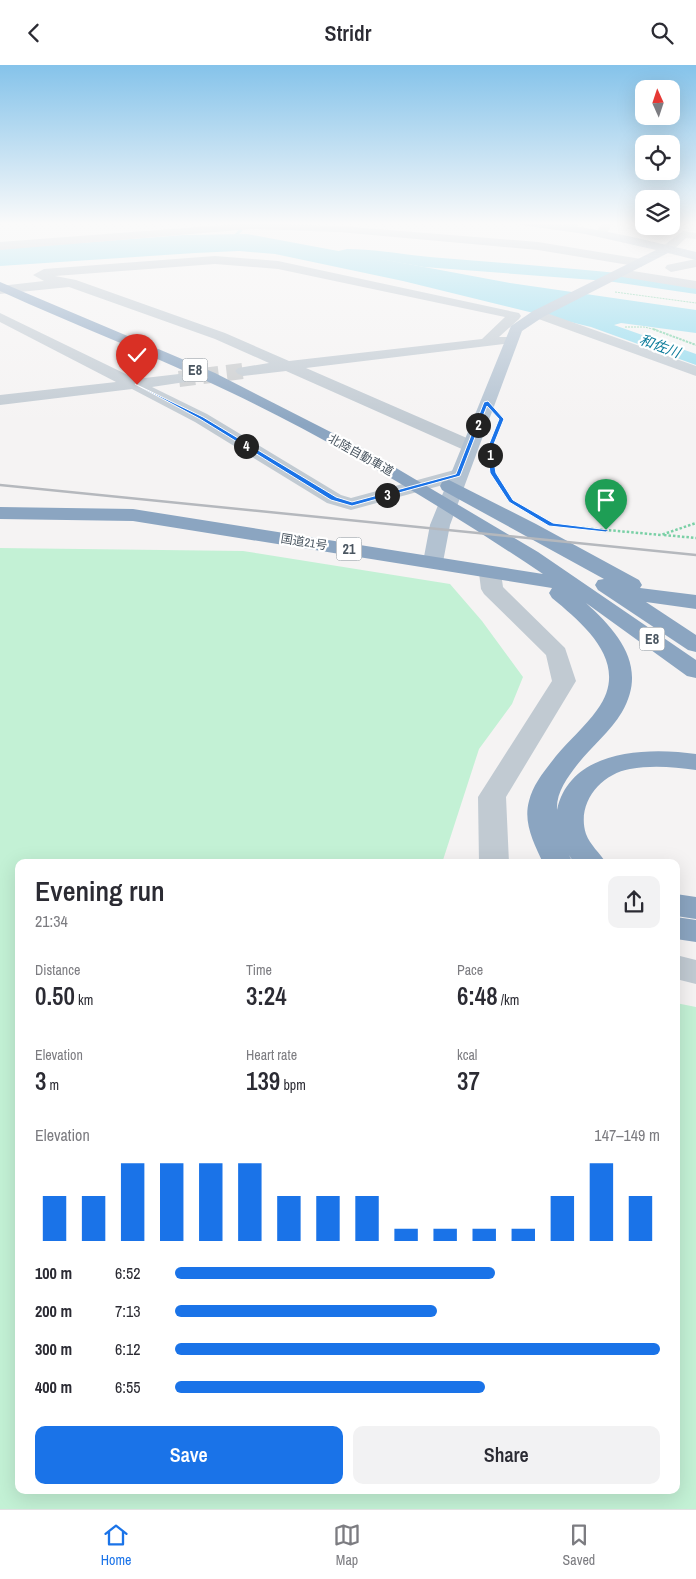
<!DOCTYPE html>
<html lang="en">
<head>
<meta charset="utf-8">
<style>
  :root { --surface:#fff; --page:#f2f2f3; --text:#2b2b33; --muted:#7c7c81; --line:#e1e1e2; --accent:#1a73e8 }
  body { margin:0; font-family:"Archivo Narrow","Noto Sans JP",sans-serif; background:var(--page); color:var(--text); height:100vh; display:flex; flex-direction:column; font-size:19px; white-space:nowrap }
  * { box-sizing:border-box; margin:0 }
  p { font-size:16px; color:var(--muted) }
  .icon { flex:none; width:28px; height:28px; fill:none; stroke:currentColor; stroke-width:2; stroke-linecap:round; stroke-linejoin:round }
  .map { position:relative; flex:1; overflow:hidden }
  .panel { position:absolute; left:15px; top:794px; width:665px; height:635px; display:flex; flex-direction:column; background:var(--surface); border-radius:10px; box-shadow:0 5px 20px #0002 }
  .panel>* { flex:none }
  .needle { width:32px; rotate:357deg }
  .buttons { position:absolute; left:635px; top:15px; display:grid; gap:10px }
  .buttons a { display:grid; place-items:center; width:45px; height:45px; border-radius:10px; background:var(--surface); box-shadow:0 5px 20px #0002; font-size:25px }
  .pin { position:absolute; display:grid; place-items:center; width:42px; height:42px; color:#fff; margin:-51px -21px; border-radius:50% 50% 50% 0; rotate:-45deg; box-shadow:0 0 5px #0007 }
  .pin .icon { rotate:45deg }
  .km { position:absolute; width:25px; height:25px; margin:-12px; border-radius:50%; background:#222; color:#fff; font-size:14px; line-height:25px; text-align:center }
  .round { display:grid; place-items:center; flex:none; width:52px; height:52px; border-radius:10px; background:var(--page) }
  .headline { display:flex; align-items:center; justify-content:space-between; height:85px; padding:0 20px }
  h1 { font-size:28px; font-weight:600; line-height:38px }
  .stats { display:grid; grid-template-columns:repeat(3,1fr); gap:8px; height:85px; padding:5px 20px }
  .stats div { display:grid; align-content:center }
  .stats b { font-size:25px; font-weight:600 }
  .stats small { font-size:14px; font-weight:400 }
  .stats p { font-size:14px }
  .chart { height:140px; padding:10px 20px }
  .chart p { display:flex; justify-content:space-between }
  .chart svg { width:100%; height:90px; margin-top:5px; stroke:var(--accent); stroke-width:6 }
  .cta { display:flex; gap:10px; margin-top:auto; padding:10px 20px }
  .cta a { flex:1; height:58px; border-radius:10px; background:var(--accent); color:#fff; font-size:20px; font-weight:600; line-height:58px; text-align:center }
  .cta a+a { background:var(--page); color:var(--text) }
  ul { padding:0 20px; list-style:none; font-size:16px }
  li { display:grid; grid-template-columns:80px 60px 1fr; align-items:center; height:38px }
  li i { height:12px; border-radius:6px; background:var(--accent) }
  header { display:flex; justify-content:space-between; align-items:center; height:65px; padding:0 20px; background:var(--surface); font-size:22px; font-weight:600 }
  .dock { display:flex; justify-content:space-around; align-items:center; height:70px; border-top:1px solid var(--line); background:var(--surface); font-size:14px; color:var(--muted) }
  .dock a { display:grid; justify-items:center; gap:2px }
  .dock .selected { color:var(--accent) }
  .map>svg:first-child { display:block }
  .green { fill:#c3f1d5 }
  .water { fill:#90daee }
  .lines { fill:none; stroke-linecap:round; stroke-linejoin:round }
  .stream { stroke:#90daee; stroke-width:3 }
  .river { fill:#90daee; fill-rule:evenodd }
  .minor-tunnel { stroke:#caccce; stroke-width:16; stroke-dasharray:16 8; stroke-linecap:butt }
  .path-far2 { stroke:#7ad0a6; stroke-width:1; stroke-dasharray:2 1; stroke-linecap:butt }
  .path-far1 { stroke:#7ad0a6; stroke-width:2; stroke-dasharray:2.5 1; stroke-linecap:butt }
  .path { stroke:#7ad0a6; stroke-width:2.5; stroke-dasharray:2.5 2; stroke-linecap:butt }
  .minor { fill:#c1cad2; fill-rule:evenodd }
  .major { fill:#b3c2d1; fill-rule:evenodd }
  .highway { fill:#8ba5c1; fill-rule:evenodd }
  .rail { stroke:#b5b8bd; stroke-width:2.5 }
  .route { fill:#1a73e8; stroke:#fff }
  .labels { text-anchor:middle; stroke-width:4.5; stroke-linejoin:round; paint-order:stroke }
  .far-street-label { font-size:12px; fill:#4a5661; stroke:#fff }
  .far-water-label { font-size:14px; font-style:italic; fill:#0c7c9b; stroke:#fff }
  .shield { fill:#fff; stroke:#808990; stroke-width:1 }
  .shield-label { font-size:14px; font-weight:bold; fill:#4a5661 }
</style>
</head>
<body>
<header><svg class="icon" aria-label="back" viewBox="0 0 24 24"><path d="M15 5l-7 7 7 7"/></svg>Stridr<svg class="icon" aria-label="search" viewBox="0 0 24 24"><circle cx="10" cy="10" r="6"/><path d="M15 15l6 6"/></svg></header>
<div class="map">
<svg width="696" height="1444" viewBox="0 0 696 1444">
  <rect width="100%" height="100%" fill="#f5f3f3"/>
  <path class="green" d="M0 483 243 486 450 519 482 556 523 612 512 639 479 684 443 795 445 797 19 798V1425H676V938L696 942V1444H0Z"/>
  <path class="water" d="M247 169 510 218 696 245V268L621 258 614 260 696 289V300L591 262 403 216 275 189 239 186 195 188 0 201V184L184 170Z"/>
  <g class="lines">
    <path class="stream" d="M232 174 241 165 239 164"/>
    <path class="river" d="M347 184C379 184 410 191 442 193 527 200 611 206 696 217V229L607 216 424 202 379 194H347L332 198 326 197 323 193 326 189Z"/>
    <path class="minor-tunnel" d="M179 314 243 306"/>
    <path class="path-far2" d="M615 227 696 238
      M625 262H644L657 265"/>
    <path class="path-far1" d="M653 264 696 280
      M490 386 492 402"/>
    <path class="path" d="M492 400 493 408 509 433
      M564 461 661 470 696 458
      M664 470 696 473"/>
    <path class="minor" d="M562 157H578L579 159 574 165H566V160Z
      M603 157H614L605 171H597L595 169Z
      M251 158 339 161 538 177 641 194 647 198 641 202 538 185 339 167 251 164 0 185V177Z
      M683 166 696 168V174L686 173 671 187H663L661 184 663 181Z
      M215 191 278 196 519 248 521 251 519 254 499 272H512L514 275 512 278 306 303 476 377 479 381 476 385H464L286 306 243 311 238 309 235 306 238 303 269 298 215 274 69 222 0 229V221L44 216 33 210 44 204ZM215 199 278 204 505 252 482 274 289 296 225 268 76 215 55 211Z
      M696 194V202L671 207 665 203 667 200Z
      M620 204 696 216V224L616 211 614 208Z
      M538 245 696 301V311L533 252 531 249 533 246Z
      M0 248 136 314 179 309 185 311 187 314 185 317 152 322 207 349 341 430 351 433 458 404 465 406 467 410 465 414 351 445 327 438 195 357 132 324 0 340V330L116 317 0 257Z
      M490 502 498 503 501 508 503 522 565 583 576 616 506 732 509 798H479L478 732 552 616 546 590 484 529 481 524 479 508 482 503Z
      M676 890 696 895V919L676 914Z"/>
    <path class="major" d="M516 157C577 157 637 173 696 187V195L668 188 543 252 522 266 450 460 443 497 440 501 433 503 426 501 423 497 430 460 511 261 533 246 656 185 585 169 521 160Z"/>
    <path class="highway" d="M0 217 215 308 364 384 538 487 696 595V613L687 611 586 538C619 568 648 602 622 647 610 667 591 682 577 700 567 713 556 728 557 745 570 684 648 682 696 689V705C674 702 652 700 630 704 601 709 576 738 586 769 590 780 600 788 606 798H574L569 790 573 798H543C534 778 523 758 529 736 533 719 546 704 556 691 569 675 585 662 597 645 631 599 586 561 552 533L549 528 552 523 133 456 0 454V442L133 444 543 509C443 442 340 380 232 328 156 291 77 261 0 226Z
      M449 415 536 459 639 515 642 520 640 523 696 530V544L646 537 696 570V587L688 585 598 525 595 520 598 515 604 514 442 425 440 421 442 417Z
      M676 829 696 832V854L676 851Z
      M676 852 696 855V877L676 874Z"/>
    <path class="rail" d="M0 420 696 490"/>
  </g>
  <linearGradient id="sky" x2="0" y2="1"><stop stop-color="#85c3ea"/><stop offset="0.44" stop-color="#fafafa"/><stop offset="1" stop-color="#fafafa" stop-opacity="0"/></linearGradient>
  <rect width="696" height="360" fill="url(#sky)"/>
  <path class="route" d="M135 319 203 352 336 432 352 437 456 409 484 337 488 336 504 354 492 384 496 408 513 435 553 458 609 465 606 467 549 461 509 437 490 408 487 384 499 354 487 341 460 411 352 441 331 435 200 354Z"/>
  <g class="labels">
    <g class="far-street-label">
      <text transform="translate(361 390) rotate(29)" y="4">北陸自動車道</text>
      <text transform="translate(304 477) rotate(9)" y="4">国道21号</text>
    </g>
    <g class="far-water-label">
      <text transform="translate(660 281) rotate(20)" y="5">和佐川</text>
    </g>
    <g class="shield">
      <rect x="182.5" y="293.5" width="25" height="23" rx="4"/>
      <rect x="336.5" y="472.5" width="25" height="23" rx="4"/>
      <rect x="639.5" y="562.5" width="25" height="23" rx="4"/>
    </g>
    <g class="shield-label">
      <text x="195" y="310">E8</text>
      <text x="349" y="489">21</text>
      <text x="652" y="579">E8</text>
    </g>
  </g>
</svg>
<div class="buttons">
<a><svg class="needle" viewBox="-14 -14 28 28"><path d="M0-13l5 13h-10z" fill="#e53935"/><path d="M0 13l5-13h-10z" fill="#7c7c81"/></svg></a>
<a><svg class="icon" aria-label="locate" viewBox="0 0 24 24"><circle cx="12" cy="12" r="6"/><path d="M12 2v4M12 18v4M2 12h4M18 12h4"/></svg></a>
<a><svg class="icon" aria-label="layers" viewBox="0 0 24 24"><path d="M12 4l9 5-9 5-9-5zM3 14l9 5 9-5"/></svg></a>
</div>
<div class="pin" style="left:606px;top:465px;background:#1e9e55"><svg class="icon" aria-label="arrive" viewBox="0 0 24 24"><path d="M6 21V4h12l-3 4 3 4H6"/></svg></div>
<div class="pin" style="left:137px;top:320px;background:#d93025"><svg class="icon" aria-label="check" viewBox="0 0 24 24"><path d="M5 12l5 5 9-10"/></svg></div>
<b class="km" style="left:490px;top:390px">1</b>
<b class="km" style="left:478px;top:360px">2</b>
<b class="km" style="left:387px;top:430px">3</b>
<b class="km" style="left:246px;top:381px">4</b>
<section class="panel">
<div class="headline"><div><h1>Evening run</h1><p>21:34</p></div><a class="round"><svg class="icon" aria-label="share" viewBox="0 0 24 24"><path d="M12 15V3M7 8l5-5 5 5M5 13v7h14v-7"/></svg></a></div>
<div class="stats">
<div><p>Distance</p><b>0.50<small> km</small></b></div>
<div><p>Time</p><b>3:24</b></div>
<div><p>Pace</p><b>6:48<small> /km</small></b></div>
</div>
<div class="stats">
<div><p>Elevation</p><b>3<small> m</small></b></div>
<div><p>Heart rate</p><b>139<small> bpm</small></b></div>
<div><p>kcal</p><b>37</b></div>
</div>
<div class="chart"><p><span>Elevation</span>147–149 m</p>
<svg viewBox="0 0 160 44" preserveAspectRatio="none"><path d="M5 44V22M15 44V22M25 44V6M35 44V6M45 44V6M55 44V6M65 44V22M75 44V22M85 44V22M95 44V38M105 44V38M115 44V38M125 44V38M135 44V22M145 44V6M155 44V22"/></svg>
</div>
<ul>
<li><b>100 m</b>6:52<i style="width:66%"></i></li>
<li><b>200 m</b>7:13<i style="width:54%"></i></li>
<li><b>300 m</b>6:12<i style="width:100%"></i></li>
<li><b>400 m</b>6:55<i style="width:64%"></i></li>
</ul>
<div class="cta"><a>Save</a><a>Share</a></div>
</section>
</div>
<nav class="dock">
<a class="selected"><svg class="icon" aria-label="home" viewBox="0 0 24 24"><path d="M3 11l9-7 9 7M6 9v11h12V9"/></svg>Home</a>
<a><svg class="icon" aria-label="map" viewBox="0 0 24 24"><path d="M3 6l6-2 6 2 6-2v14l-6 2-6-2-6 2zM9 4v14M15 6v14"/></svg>Map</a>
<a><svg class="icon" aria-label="saved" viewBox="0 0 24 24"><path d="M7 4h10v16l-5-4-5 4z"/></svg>Saved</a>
</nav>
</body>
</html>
